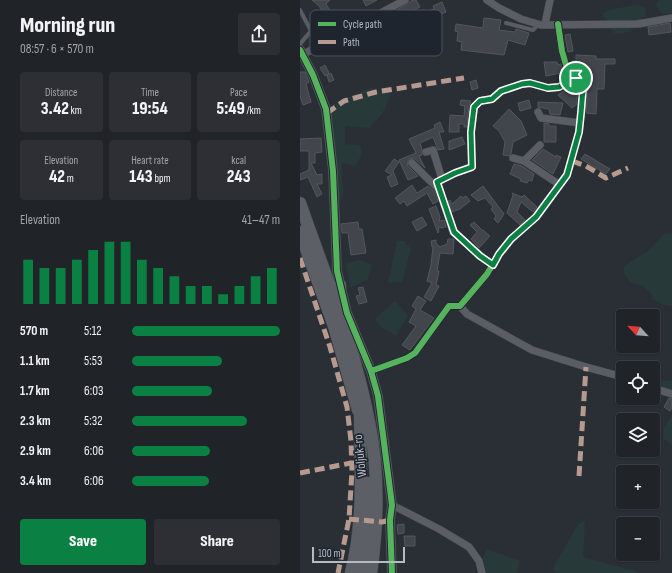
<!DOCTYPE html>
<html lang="en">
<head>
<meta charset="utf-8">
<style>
  :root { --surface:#202328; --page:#2d2f34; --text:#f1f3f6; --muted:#a2a4a8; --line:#3d4045; --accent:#0b8043 }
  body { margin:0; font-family:"Sofia Sans Condensed",sans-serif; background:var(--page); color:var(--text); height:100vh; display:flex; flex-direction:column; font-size:15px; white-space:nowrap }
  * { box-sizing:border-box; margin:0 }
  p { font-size:13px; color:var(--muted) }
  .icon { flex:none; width:22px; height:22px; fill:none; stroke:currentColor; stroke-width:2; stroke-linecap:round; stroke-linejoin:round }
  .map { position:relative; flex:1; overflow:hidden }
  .drawer { display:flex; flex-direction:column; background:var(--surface); width:300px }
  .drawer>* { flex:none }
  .needle { width:26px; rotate:296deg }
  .tools { position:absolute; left:316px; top:309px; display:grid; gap:8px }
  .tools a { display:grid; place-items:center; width:44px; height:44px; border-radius:4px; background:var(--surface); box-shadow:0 1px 3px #0004,0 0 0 1px var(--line); font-size:20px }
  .scale { position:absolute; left:12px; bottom:10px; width:93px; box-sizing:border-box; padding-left:4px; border:2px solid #b5bbc5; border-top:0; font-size:11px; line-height:14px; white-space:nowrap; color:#b5bbc5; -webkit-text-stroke:3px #1e252f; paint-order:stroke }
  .pin { position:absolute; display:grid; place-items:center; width:34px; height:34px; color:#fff; margin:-17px; border:2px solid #fff; border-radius:50%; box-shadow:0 1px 4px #0007 }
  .round { display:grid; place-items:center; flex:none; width:42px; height:42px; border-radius:4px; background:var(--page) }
  .summary { display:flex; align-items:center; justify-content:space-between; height:68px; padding:0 20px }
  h1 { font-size:22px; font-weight:800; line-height:30px }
  .stats { display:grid; grid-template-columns:repeat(3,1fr); gap:6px; height:68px; padding:4px 20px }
  .stats div { display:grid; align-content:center; border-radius:4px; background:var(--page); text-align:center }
  .stats b { font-size:17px; font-weight:800 }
  .stats small { font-size:11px; font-weight:400 }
  .stats p { font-size:11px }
  .chart { height:112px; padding:8px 20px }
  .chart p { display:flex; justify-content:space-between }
  .chart svg { width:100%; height:72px; margin-top:4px; stroke:var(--accent); stroke-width:6 }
  .primary-button { display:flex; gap:8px; margin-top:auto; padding:8px 20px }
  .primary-button a { flex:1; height:46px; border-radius:4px; background:var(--accent); color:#fff; font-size:16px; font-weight:800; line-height:46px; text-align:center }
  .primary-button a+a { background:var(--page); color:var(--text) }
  ul { padding:0 20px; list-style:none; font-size:13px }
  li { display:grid; grid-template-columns:64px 48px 1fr; align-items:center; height:30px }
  li i { height:10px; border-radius:5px; background:var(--accent) }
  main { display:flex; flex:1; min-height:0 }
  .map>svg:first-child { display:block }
  .green { fill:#28393a }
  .building { fill:#42464c; stroke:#52565d }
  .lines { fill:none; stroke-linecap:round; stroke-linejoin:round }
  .service-casing { stroke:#484b50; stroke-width:4.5 }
  .minor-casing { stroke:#484b50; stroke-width:8 }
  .tertiary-casing { stroke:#484b50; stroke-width:10 }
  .primary-casing { stroke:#484b52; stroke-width:13 }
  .service { stroke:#5a5d63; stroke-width:3.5 }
  .minor { stroke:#5a5d63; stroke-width:7 }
  .tertiary { stroke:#5a5d63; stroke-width:9 }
  .primary { stroke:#5c5f65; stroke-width:12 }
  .quiet { stroke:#b69a8f; stroke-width:5; stroke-dasharray:10 5; stroke-linecap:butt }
  .cycleway-casing { stroke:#1e252f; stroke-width:8 }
  .cycleway { stroke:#56b35d; stroke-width:6 }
  .route-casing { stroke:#fff; stroke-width:8 }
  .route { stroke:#0b8043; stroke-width:5 }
  .labels { text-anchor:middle; stroke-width:3.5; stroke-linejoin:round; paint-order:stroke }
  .street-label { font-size:13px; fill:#b5bbc5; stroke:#1e252f }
  .key { fill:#1e252f; stroke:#4b525c; stroke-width:1 }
  .key-label { font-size:11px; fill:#b5bbc5 }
</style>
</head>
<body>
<main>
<section class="drawer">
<div class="summary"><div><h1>Morning run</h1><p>08:57 · 6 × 570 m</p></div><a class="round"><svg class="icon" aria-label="share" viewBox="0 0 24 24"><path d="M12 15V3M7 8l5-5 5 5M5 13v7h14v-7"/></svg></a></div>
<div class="stats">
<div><p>Distance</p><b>3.42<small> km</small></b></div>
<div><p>Time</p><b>19:54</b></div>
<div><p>Pace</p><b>5:49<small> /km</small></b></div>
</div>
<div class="stats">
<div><p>Elevation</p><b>42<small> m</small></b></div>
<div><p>Heart rate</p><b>143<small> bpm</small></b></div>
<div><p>kcal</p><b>243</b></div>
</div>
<div class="chart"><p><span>Elevation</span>41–47 m</p>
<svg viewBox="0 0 160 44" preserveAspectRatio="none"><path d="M5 44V17M15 44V22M25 44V22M35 44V17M45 44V11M55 44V6M65 44V6M75 44V17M85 44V22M95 44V27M105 44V33M115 44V33M125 44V38M135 44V33M145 44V27M155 44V22"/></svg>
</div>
<ul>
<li><b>570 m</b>5:12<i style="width:100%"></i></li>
<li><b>1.1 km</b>5:53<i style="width:61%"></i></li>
<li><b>1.7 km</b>6:03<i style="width:54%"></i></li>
<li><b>2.3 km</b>5:32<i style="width:78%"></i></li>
<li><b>2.9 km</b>6:06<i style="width:53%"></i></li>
<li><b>3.4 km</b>6:06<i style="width:52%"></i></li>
</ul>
<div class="primary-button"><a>Save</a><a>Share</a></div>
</section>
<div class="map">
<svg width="372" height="573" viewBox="0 0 372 573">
  <rect width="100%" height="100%" fill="#2a2f35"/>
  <path class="green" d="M359 0H372V13L362 14 356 5Z
    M338 5 345 8 346 16C330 24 339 35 314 33L302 14 311 9Z
    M71 88 91 94 82 114 69 128 45 126V144L59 145C65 153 60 158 55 166L42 163V180L44 191 40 204 28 107 58 93Z
    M364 234H372V306L365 305 352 299V294L342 286 330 282 324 273V266L348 251Z
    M97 241H104L111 249 102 282 88 283Z
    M60 260 72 265 68 279 50 288 46 263Z
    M95 301 108 315 96 336 82 328 75 319Z
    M353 376 357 379 372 381V388C360 401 359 402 341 399L340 398H353Z
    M372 415V444L362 439 364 428Z
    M285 521 283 557 341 573H258L252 570 278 524Z
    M187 549 220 561 217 573H187L183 558Z"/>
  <path class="building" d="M12 0H30L26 4 31 12 34 11 36 15H38L44 27 27 36 21 27 19 28 15 21 25 15 19 6Z
    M63 0H77L66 6Z
    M112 0H116L120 7 107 14 108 16 100 20 98 14 94 16 93 12 107 4Z
    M142 2 146 12 134 17 131 10 134 9 133 6Z
    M184 18 201 20 199 30 215 32 216 29 229 33 225 45 208 40 204 55 161 50 162 42 157 41 158 32 155 31 156 24 183 28Z
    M370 23 371 32 349 35 348 27Z
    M270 34 273 51 268 52 265 35Z
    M276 55 296 56V59H315V64H305L304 89H297L296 114 286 113 288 89 286 84V76H283L282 65 273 66 272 65V61H276Z
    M244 62H257L258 65 261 64 265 72 246 76Z
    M25 65 29 73 27 75 31 73 34 80 29 82 27 75 25 76 20 68Z
    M0 72H5L9 82 6 84 11 102 3 105 0 96Z
    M176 80 178 88 172 90 170 82Z
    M269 87 271 95 276 94 277 95V104L272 108 258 95Z
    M161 100 171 101 169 106 167 127H164V124H159V132H149L150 115 164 116 165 106 160 105Z
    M229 100 231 108 220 111 218 103Z
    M238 102 263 103 260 115 250 114 249 109 238 107Z
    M209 109 221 121 227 135 213 142 211 154 209 156 203 155 205 142 199 131 193 126Z
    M140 122 144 132H139L144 149 138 150 133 137 120 143 122 149V155L119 156 125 168 114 158 109 159 107 165 118 176 108 180 99 160 116 153 109 139 135 128 134 125Z
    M244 123 249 124V126H256V142H244Z
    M162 137 165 144 149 150V141Z
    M21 138 22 152 15 153V163H11L17 175 22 174V184H17L22 194 17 197 8 177 0 180V174L9 170V151H0V139Z
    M243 149 256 157V155L261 157 253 174 232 160Z
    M285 154 310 169 306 174 281 159Z
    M94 159 99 162 93 171 98 184 91 187 87 177 92 175 85 171Z
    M214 164 222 166 234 174 232 181 229 180 227 183 220 181 221 179 210 174Z
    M112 185 117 193 128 186 135 192 138 201 133 204 127 193 107 206 104 201 100 204 95 198Z
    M183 186 204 214 198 223 194 219 196 216 191 209 193 207 185 198 178 201 171 195Z
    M212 193 222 197 224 195 237 207 233 212 221 202 217 212 225 220 220 225 207 213 213 195Z
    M161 196 162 198 166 196 170 201 160 209 152 212 148 201 150 200 152 204Z
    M136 206 140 217 139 221 144 220 146 227 141 228 139 227 138 233 129 209Z
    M122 217 127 225 117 231 112 222Z
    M58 222 59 229H62L66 253 51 255 48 233H42L41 224Z
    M174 222 183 231V230L190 236 179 248 171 239 177 232 170 225Z
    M148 239H154L153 254 140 253 137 271H139L136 285 139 286 131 301 124 297 132 283 127 281 131 265 133 247H132L131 241 136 240V243L140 247 147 244Z
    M63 287 67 302 59 304 56 296 60 295 58 288Z
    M118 296 126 301 120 310 134 318 110 350 102 345 116 326 109 322 116 309 112 306Z
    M369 398 372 399V407L370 411 364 407Z
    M104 524V533L98 534 97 525Z
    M104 536H115V546H105Z"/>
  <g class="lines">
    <defs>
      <path id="service" d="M0 10 11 31 0 44
        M206 23 233 30 238 25"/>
      <path id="minor" d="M187 0 199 8 221 19 241 25 338 24 372 18
        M245 24 250 0
        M0 56 105 0
        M238 112 241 118 280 123
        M126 152 133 150 142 179
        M213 158 224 161 260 185
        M224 161 240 145
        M112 163 127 178 140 190
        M193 265 181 256 153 232 137 182 155 173 172 167 171 132 174 107 180 101 192 99 201 91 222 84 230 83 248 88 259 87 276 78
        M160 306 167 314 232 350 286 367 323 377
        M71 371 107 358 115 353 149 306H160L187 274 199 254 211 239 236 217 267 175 279 132 283 89 266 65 262 51 258 24
        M353 388 372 394
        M92 505 139 529 169 547 179 561 182 573"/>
      <path id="tertiary" d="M0 50 13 75 26 109 33 171 37 271 47 313 71 371 78 396 92 505 90 520 92 573"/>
      <path id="primary" d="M0 203C25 275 55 347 69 422 79 471 78 524 71 573
        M0 232 34 326 58 410
        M40 308V285
        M51 573C64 524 61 467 60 416
        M62 573C69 544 68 513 68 483"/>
    </defs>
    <use href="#service" class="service-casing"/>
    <use href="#minor" class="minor-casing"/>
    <use href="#tertiary" class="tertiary-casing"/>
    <use href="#primary" class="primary-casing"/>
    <use href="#service" class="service"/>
    <use href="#minor" class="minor"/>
    <use href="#tertiary" class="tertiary"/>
    <use href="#primary" class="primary"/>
    <path class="quiet" d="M27 113 44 101 76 92 164 78
      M272 161 286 166 306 178 328 168
      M0 258 30 347 47 407 51 441 52 471 49 519 38 573
      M0 473 51 463
      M279 476 286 367
      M49 519 82 522 90 520"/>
    <defs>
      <path id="cycleway" d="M0 50 13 75 26 109 33 171 37 271 47 313 71 371 78 396 92 505 90 520 92 573
        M71 371 107 358 115 353 149 306H160L187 274 199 254 211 239 236 217 267 175 279 132 283 89 266 65 262 51 258 24"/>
    </defs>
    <use href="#cycleway" class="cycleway-casing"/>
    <use href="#cycleway" class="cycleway"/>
  </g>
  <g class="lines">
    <defs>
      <path id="route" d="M276 78 283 89 281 113 279 132 267 175 236 217 211 239 199 254 193 265 180 256 154 232 137 182 155 173 172 167 171 132 174 107 180 101 192 99 201 91 222 84 230 83 248 88 259 87Z"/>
    </defs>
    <use href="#route" class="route-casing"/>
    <use href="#route" class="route"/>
  </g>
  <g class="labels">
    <g class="street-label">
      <text transform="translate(59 456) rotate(-96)" y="5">Woljuk-ro</text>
    </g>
  </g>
  <rect x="10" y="10" width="132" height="46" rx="6" class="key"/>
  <rect x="18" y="22" width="18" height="4" fill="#56b35d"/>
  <rect x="18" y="40" width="18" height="4" fill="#b69a8f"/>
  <g class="key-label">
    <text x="43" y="28">Cycle path</text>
    <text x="43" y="46">Path</text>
  </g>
</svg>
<div class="tools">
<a><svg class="needle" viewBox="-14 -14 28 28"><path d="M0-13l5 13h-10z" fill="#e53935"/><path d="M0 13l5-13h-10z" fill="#a2a4a8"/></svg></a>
<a><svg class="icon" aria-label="locate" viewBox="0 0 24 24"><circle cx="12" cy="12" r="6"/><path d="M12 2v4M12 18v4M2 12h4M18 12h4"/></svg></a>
<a><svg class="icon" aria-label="layers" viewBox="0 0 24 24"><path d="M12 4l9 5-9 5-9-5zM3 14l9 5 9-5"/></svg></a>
<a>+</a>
<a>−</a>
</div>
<div class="scale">100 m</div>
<div class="pin" style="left:276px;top:78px;background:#1e9e55"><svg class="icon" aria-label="arrive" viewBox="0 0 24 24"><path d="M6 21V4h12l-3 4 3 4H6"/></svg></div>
</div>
</main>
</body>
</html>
